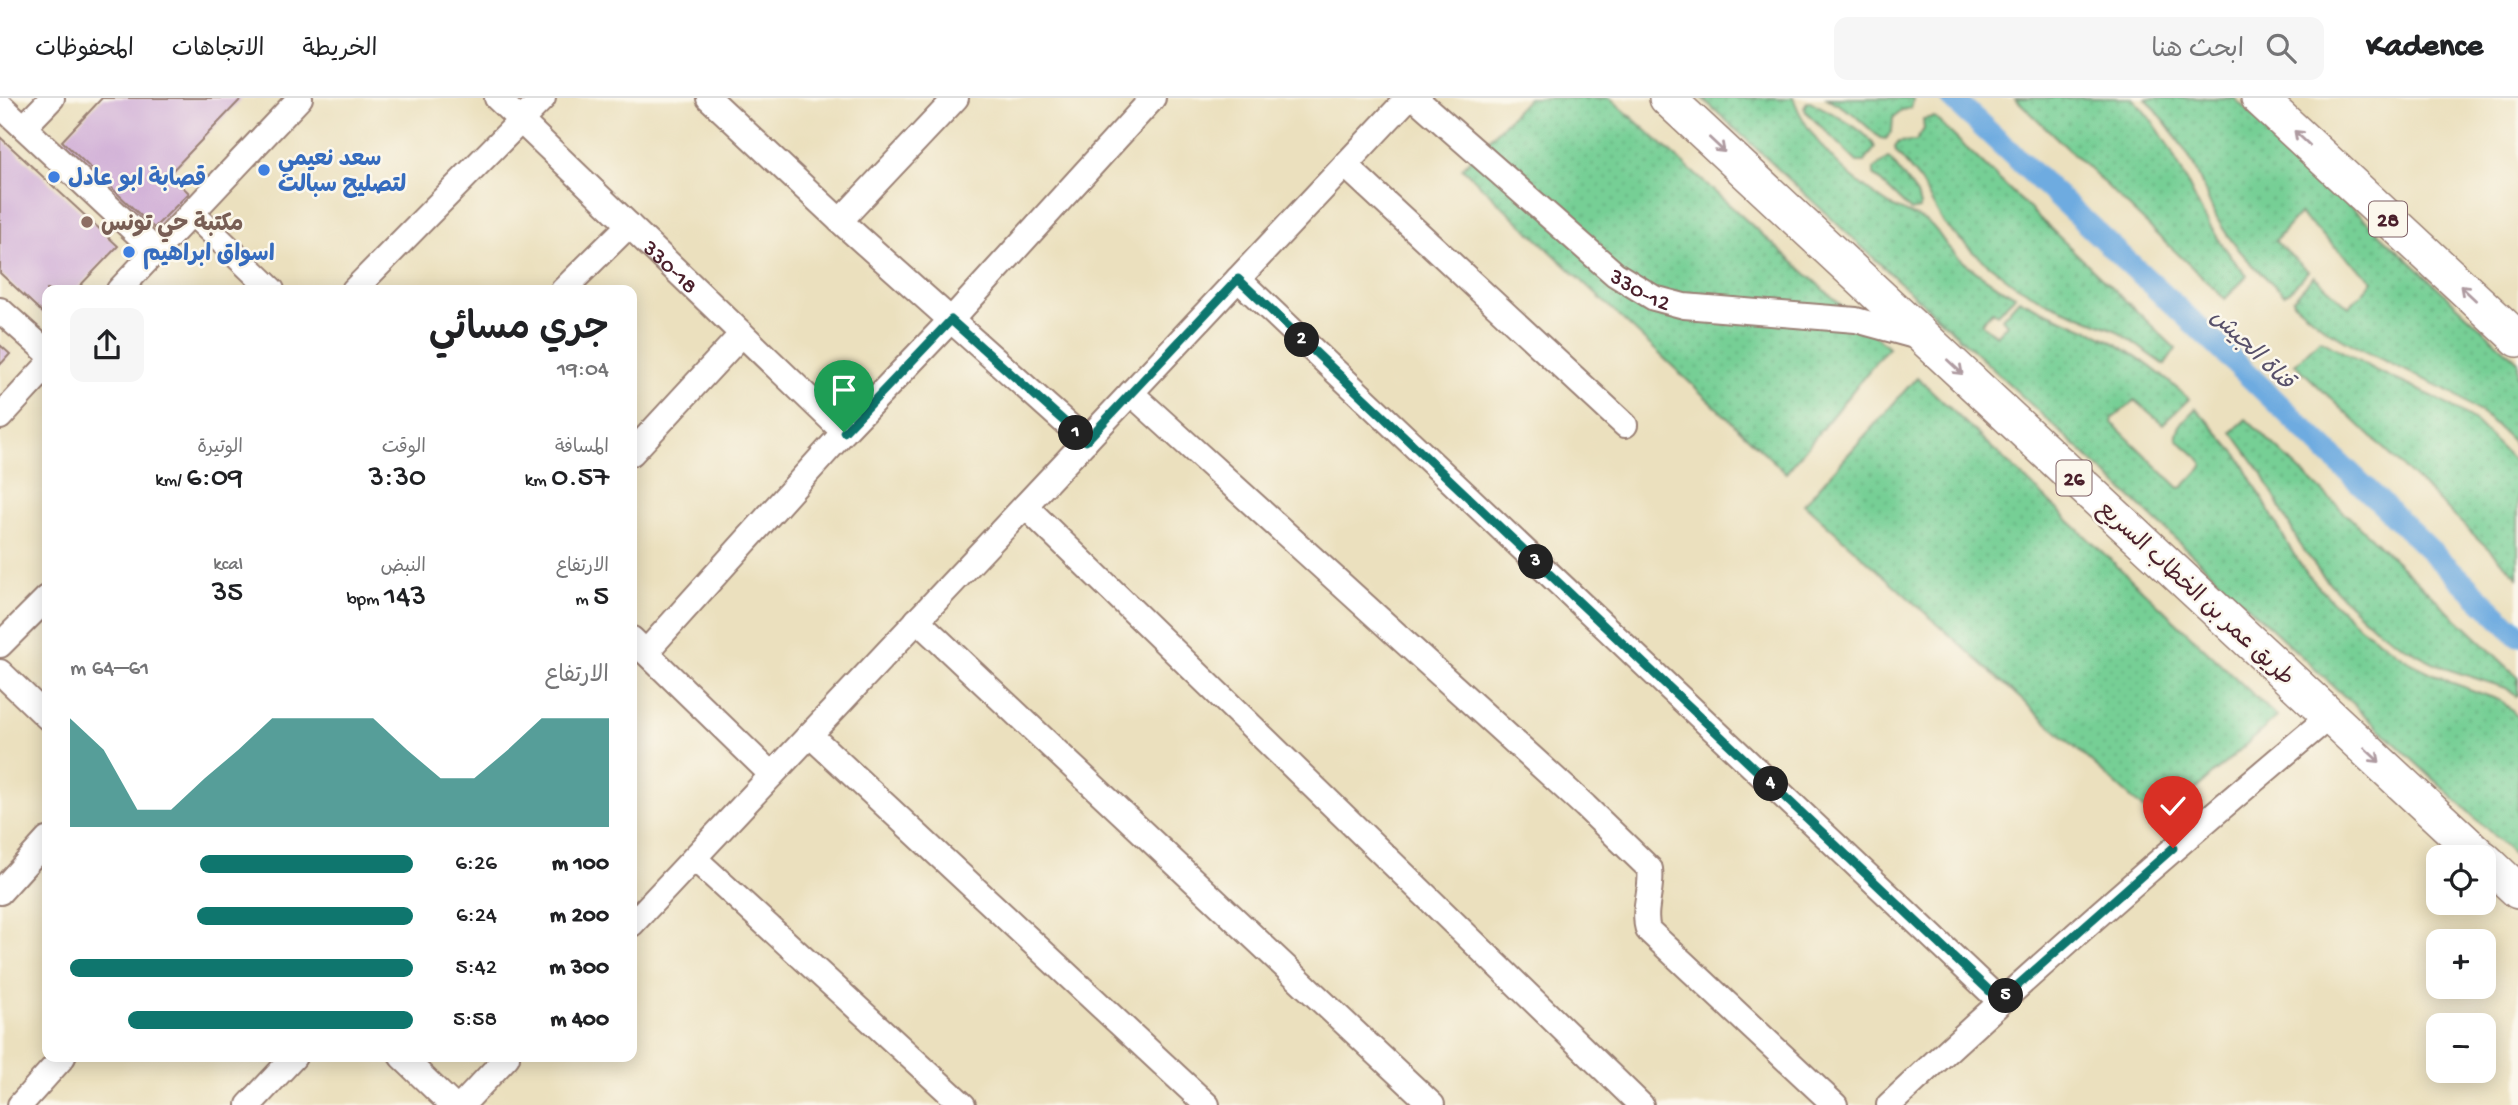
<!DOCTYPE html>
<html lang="ar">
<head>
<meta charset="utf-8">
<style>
  :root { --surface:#fff; --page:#f6f6f6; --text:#202124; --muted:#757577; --line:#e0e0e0; --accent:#0f766e }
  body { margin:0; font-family:"Gochi Hand","Playpen Sans Arabic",sans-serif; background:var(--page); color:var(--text); direction:rtl; height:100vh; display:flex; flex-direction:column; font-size:26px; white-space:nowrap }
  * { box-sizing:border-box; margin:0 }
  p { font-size:23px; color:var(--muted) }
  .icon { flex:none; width:38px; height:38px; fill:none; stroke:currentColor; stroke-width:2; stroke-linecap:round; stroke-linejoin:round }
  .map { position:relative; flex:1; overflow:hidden; direction:ltr }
  .details { position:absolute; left:42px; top:187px; width:595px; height:777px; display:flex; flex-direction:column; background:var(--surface); border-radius:14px; box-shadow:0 4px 18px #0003; direction:rtl }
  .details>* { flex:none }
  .tools { position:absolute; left:2426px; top:747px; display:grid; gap:14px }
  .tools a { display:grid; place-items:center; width:70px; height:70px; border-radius:14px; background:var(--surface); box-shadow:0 4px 18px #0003; font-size:35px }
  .pin { position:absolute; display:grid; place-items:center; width:60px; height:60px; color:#fff; margin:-72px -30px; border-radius:50% 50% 50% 0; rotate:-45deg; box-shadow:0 0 7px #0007 }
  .pin .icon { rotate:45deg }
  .km { position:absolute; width:35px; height:35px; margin:-18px; border-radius:50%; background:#222; color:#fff; font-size:19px; line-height:35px; text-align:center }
  .round { display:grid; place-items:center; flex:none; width:74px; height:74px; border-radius:14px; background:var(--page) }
  .head { display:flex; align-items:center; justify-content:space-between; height:119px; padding:0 28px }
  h1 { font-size:38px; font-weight:600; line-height:52px }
  .figures { display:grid; grid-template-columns:repeat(3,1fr); gap:10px; height:119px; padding:7px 28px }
  .figures div { display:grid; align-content:center }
  .figures b { font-size:30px; font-weight:600 }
  .figures small { font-size:19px; font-weight:400 }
  .figures p { font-size:19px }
  .chart { height:196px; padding:14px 28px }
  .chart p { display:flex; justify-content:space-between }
  .chart svg { width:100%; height:126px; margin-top:7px; fill:var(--accent); opacity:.7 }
  ul { padding:0 28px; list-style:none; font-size:23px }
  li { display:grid; grid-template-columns:112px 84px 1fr; align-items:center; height:52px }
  li i { height:18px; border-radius:9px; background:var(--accent) }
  header { display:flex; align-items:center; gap:42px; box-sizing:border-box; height:98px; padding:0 35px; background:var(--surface); border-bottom:2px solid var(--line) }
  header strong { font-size:33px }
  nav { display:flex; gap:38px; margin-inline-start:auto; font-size:24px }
  .search { width:490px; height:63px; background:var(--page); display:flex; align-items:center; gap:18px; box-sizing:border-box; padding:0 24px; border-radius:14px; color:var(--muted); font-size:26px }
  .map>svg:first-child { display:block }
  .grass { fill:url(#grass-dots); stroke:#607760; stroke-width:2 }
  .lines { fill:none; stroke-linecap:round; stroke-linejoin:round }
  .canal { stroke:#6eabe0; stroke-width:23 }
  .building { fill:#d3b3d8 }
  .minor-casing { stroke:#9a8074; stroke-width:28 }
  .highway-casing { stroke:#9a8074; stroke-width:38 }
  .minor { stroke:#fff; stroke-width:24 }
  .highway { stroke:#fff; stroke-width:35 }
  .oneway { stroke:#ae9aa0 }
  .route-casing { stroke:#fff; stroke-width:14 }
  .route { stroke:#0f766e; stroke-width:9 }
  .shop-dot { fill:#3f7fe0; stroke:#fbf7ec; stroke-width:2.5 }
  .education-dot { fill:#8d6e63; stroke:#fbf7ec; stroke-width:2.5 }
  .labels { text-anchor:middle; stroke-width:5; stroke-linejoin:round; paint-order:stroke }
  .shield { fill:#fbf7ec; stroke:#7f6065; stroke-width:2 }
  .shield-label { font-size:21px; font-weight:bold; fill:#4a1f2b }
  .shop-label { font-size:23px; font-weight:bold; fill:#366cbe; stroke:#fbf7ec; text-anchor:start }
  .education-label { font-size:23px; font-weight:bold; fill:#785e54; stroke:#fbf7ec; text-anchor:start }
  .street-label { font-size:23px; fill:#4a1f2b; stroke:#fbf7ec }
  .water-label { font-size:24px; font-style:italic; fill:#57506a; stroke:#fbf7ec }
</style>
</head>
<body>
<header>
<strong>Kadence</strong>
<div class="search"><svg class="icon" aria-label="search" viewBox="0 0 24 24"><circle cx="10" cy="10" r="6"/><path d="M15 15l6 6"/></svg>ابحث هنا</div>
<nav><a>الخريطة</a><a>الاتجاهات</a><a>المحفوظات</a></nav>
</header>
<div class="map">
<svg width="2518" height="1007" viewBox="0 0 2518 1007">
  <defs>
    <pattern id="grass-dots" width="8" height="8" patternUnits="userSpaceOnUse" patternTransform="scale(1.75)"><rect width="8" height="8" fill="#76cf95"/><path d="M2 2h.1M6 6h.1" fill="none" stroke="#68b181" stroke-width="1.8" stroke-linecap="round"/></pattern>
  </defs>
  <rect width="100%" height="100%" fill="#fbf7ec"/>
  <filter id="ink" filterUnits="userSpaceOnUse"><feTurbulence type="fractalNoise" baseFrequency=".0143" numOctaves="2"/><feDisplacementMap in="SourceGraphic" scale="14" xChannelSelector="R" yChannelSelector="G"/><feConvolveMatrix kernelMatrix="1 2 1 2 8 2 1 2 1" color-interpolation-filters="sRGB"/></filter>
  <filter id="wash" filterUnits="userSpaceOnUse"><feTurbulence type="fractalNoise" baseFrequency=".00686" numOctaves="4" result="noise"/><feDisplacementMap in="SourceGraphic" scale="28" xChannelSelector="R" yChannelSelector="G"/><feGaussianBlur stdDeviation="1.57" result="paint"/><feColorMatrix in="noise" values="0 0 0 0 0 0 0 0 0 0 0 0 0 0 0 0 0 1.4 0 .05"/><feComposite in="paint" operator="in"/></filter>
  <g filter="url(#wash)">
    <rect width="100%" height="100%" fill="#ebe0be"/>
    <path class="grass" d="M1528 0H1610L1888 249 1786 375 1462 70Z
      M1702 0H1793C1810 44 1846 78 1885 104 1898 113 1918 118 1929 125 1937 131 1942 142 1949 150 1968 170 1991 185 2015 198L1997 216 1992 213 1981 225 1996 238 2007 226 2002 220 2019 201C2048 217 2080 226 2109 242 2138 257 2164 279 2189 301L2163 326 2135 302 2113 320 2112 325 2179 390 2183 389 2203 368 2201 362 2177 341C2175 328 2188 319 2196 310L2240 360 2291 452 2308 477 2332 503 2360 529 2413 566 2450 584 2502 603 2518 619V760Z
      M1827 0H1913V1L1911 10 1903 12 1893 20 1892 33 1886 41 1880 40 1852 15Z
      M2015 0H2132C2164 31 2181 72 2200 111 2213 135 2229 157 2247 178L2225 201Z
      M2146 0H2234L2518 264V349L2489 321 2453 295 2364 253 2326 231 2294 205 2293 201 2314 178 2349 209 2373 183 2299 116 2275 143 2308 173 2290 193 2284 196C2257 172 2230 147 2214 115 2207 101 2202 85 2195 70 2182 45 2164 22 2146 0Z
      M1810 3C1826 12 1871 34 1875 50L1864 64H1857L1806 14 1804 9 1807 4Z
      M1934 19 2176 251 2165 267 2115 232 2048 205 2014 186 1974 155 1944 126 1918 80 1896 54 1895 49 1899 44 1916 43 1924 31 1923 21Z
      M1888 60 1891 62 1917 97 1920 108 1919 111 1911 113 1874 77V71Z
      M2320 241 2377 273 2434 299 2473 322 2518 367V479L2295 266Z
      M1917 279 2277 619 2168 716 2152 719 1804 406Z
      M2246 321 2518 579V597L2516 598 2506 590 2447 571 2417 556 2374 529 2348 505 2321 476 2299 445 2263 377 2232 334Z"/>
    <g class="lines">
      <path class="canal" d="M1952 0 2217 247 2518 537"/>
    </g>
    <g id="blocks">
      <path class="building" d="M102 0H242L169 76 189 95 154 130 62 43Z
        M0 39 118 148 76 192H47V219L0 175Z
        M0 247 10 256 0 267Z"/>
    </g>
  </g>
  <g filter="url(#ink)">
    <use href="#blocks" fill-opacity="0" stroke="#9a8074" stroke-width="2"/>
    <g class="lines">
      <defs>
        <g id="minor">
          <path id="s1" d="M497 0 844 334"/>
          <path d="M709 0 840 123 1086 343"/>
          <path id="s2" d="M1415 0 1615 176 1654 200 1684 208 1856 222 1918 239"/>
          <path d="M0 7 156 153"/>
          <path d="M24 29 52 0"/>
          <path d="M1345 67 1625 327"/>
          <path d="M192 115 272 192"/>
          <path d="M840 123 956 0"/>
          <path d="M1238 181 2000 903"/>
          <path d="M119 192 300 0"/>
          <path d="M354 192 543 0"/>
          <path d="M563 192 629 127"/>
          <path d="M0 212 47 254"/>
          <path d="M1131 295 1585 708 1650 771C1653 792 1642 811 1648 832L1835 1007"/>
          <path d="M0 319 47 268"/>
          <path d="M632 355 742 236"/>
          <path d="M1025 408 1641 1007"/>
          <path d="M917 522 1432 1007"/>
          <path d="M632 541 772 677"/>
          <path d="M0 547 47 500"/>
          <path d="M646 554 844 334 951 222 1153 0"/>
          <path d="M0 574 47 619"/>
          <path d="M810 637 1207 1007"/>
          <path d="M694 760 963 1007"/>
          <path d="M0 794 47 742"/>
          <path d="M632 826 1408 0"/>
          <path d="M402 959 452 1007"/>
          <path d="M20 1007 63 959"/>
          <path d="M249 1007 294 959"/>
          <path d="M462 1007 507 959"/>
          <path d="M1889 1007C2032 873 2179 744 2330 618"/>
        </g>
        <path id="highway" d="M1667 0 2482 760
          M2259 0 2518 241
          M2483 760 2518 793"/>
      </defs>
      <use href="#minor" class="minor-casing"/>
      <use href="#highway" class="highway-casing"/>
      <use href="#minor" class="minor"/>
      <use href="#highway" class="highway"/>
    </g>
    <defs><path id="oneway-shaft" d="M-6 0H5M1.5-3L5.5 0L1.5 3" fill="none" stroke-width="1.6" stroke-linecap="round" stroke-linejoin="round" transform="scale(1.75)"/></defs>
    <g class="oneway">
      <use href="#oneway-shaft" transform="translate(2302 40) rotate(-137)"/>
      <use href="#oneway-shaft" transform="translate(1717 47) rotate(43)"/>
      <use href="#oneway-shaft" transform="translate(2468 195) rotate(-137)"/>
      <use href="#oneway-shaft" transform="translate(1955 269) rotate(43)"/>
      <use href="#oneway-shaft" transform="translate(2372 657) rotate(43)"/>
    </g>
  </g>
  <g class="lines" filter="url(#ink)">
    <defs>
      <path id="route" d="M844 334 951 222 1086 343 1238 181 2000 903 2173 750"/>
    </defs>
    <use href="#route" class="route-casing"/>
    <use href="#route" class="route"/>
  </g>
  <g class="shop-dot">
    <circle cx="264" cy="72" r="7"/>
    <circle cx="54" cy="79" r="7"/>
    <circle cx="129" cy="154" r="7"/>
  </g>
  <circle class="education-dot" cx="87" cy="124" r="7"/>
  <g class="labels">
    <g class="shield">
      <rect x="2369" y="103.5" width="38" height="35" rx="5"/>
      <rect x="2056.5" y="362.5" width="35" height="35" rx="5"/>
    </g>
    <g class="shield-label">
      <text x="2388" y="128">28</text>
      <text x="2074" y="387">26</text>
    </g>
    <g class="shop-label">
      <text x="278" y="67">سعد نعيمي<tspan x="278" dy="26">لتصليح سبالت</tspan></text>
      <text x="68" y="87">قصابة ابو عادل</text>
      <text x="143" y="162">اسواق ابراهيم</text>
    </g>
    <g class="education-label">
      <text x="101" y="132">مكتبة حي تونس</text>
    </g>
    <g class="street-label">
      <text dy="8" stroke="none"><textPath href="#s1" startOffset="242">330-18</textPath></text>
      <text dy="8" stroke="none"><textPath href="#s2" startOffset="296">330-12</textPath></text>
      <text transform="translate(2197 494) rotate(43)" y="8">طريق عمر بن الخطاب السريع</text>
    </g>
    <g class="water-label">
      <text transform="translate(2253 250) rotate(44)" y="8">قناة الجيش</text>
    </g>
  </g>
</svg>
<div class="tools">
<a><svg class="icon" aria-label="locate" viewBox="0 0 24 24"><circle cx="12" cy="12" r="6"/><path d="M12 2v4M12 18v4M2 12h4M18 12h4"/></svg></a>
<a>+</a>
<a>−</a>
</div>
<div class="pin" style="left:844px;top:334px;background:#1e9e55"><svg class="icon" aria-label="arrive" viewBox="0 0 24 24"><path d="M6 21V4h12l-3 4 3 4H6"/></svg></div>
<div class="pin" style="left:2173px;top:750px;background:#d93025"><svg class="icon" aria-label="check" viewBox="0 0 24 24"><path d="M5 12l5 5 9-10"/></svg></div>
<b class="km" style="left:1076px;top:335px">1</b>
<b class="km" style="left:1302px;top:242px">2</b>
<b class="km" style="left:1536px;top:464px">3</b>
<b class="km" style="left:1771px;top:686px">4</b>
<b class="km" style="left:2006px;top:898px">5</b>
<section class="details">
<div class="head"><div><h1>جري مسائي</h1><p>19:04</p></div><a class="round"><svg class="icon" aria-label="share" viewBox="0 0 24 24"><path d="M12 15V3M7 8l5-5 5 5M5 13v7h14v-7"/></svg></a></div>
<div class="figures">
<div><p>المسافة</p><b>0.57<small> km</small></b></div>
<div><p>الوقت</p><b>3:30</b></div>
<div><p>الوتيرة</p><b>6:09<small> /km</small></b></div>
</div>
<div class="figures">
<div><p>الارتفاع</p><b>5<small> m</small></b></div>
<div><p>النبض</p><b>143<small> bpm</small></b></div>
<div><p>kcal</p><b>35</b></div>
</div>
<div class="chart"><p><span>الارتفاع</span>61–64 m</p>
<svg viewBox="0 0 160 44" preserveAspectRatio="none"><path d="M0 44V6L10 17L20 38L30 38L40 27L50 17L60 6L70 6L80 6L90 6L100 17L110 27L120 27L130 17L140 6L150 6L160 6V44z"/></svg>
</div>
<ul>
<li><b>100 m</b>6:26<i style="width:62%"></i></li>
<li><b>200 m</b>6:24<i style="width:63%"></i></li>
<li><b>300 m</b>5:42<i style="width:100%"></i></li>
<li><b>400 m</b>5:58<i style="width:83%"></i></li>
</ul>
</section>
</div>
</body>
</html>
